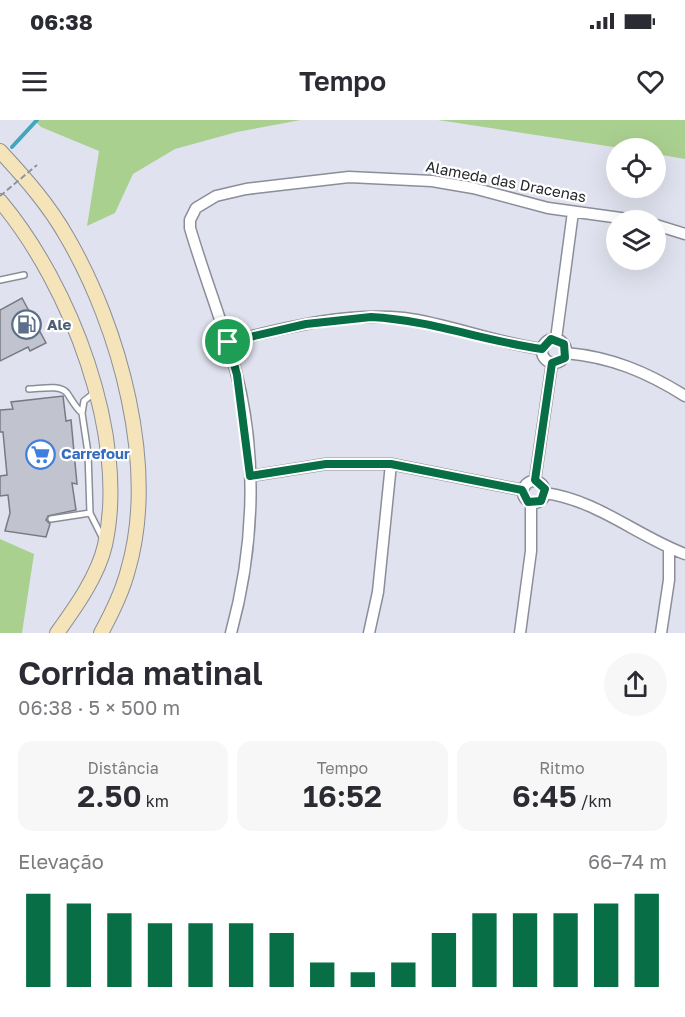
<!DOCTYPE html>
<html lang="pt">
<head>
<meta charset="utf-8">
<style>
  :root { --surface:#fff; --page:#f7f7f7; --text:#2b2b33; --muted:#7c7c81; --accent:#086e45 }
  body { margin:0; font-family:"Golos Text",sans-serif; background:var(--page); color:var(--text); height:100vh; display:flex; flex-direction:column; font-size:22px; white-space:nowrap }
  * { box-sizing:border-box; margin:0 }
  p { font-size:20px; color:var(--muted) }
  .icon { flex:none; width:33px; height:33px; fill:none; stroke:currentColor; stroke-width:2; stroke-linecap:round; stroke-linejoin:round }
  .map { position:relative; height:513px; overflow:hidden }
  .sheet { display:flex; flex-direction:column; background:var(--surface); flex:1 }
  .sheet>* { flex:none }
  .controls { position:absolute; left:606px; top:18px; display:grid; gap:12px }
  .controls a { display:grid; place-items:center; width:60px; height:60px; border-radius:50%; background:var(--surface); box-shadow:0 6px 24px #0002; font-size:30px }
  .pin { position:absolute; display:grid; place-items:center; width:51px; height:51px; color:#fff; margin:-26px; border:3px solid #fff; border-radius:50%; box-shadow:0 2px 6px #0007 }
  .round { display:grid; place-items:center; flex:none; width:63px; height:63px; border-radius:32px; background:var(--page) }
  .head { display:flex; align-items:center; justify-content:space-between; height:102px; padding:0 18px }
  h1 { font-size:33px; font-weight:600; line-height:45px }
  .stats { display:grid; grid-template-columns:repeat(3,1fr); gap:9px; height:102px; padding:6px 18px }
  .stats div { display:grid; align-content:center; border-radius:15px; background:var(--page); text-align:center }
  .stats b { font-size:30px; font-weight:600 }
  .stats small { font-size:16px; font-weight:400 }
  .stats p { font-size:16px }
  .chart { height:168px; padding:12px 18px }
  .chart p { display:flex; justify-content:space-between }
  .chart svg { width:100%; height:108px; margin-top:6px; stroke:var(--accent); stroke-width:6 }
  .status { display:flex; justify-content:space-between; align-items:center; height:42px; padding:0 30px; background:var(--surface); direction:ltr }
  .status svg { height:16px; fill:currentColor }
  header { display:flex; justify-content:space-between; align-items:center; height:78px; padding:0 18px; background:var(--surface); font-size:27px; font-weight:600 }
  .map>svg:first-child { display:block }
  .green { fill:#aad090 }
  .lines { fill:none; stroke-linecap:round; stroke-linejoin:round }
  .stream { stroke:#42a7be; stroke-width:4 }
  .building { fill:#c1c4cf; stroke:#777a84; stroke-width:1.5 }
  .lane-casing { stroke:#8b8e99; stroke-width:8 }
  .street-casing { stroke:#8b8e99; stroke-width:13 }
  .secondary-casing { stroke:#8b8e99; stroke-width:16 }
  .lane { stroke:#fff; stroke-width:5 }
  .street { stroke:#fff; stroke-width:10 }
  .secondary { stroke:#f5e4ba; stroke-width:14 }
  .path-bridge { stroke:#90939c; stroke-width:2; stroke-dasharray:6 3; stroke-linecap:butt }
  .route-casing { stroke:#fff; stroke-width:12 }
  .route { stroke:#086e45; stroke-width:8 }
  .labels { text-anchor:middle; stroke-width:4.5; stroke-linejoin:round; paint-order:stroke }
  .street-label { font-size:15px; fill:#27282d; stroke:#fff }
  .service-label { font-size:15px; font-weight:bold; fill:#4e5e75; stroke:#fff; text-anchor:start }
  .shop-label { font-size:15px; font-weight:bold; fill:#366cbe; stroke:#fff; text-anchor:start }
</style>
</head>
<body>
<div class="status"><b>06:38</b><svg viewBox="0 0 49 12"><path d="M0 12V9h3v3zM5 12V6h3v6zM10 12V3h3v9zM15 12V0h3v12zM26 1h20v11H26zM47 4h2v5h-2z"/></svg></div>
<header><svg class="icon" aria-label="menu" viewBox="0 0 24 24"><path d="M4 6h16M4 12h16M4 18h16"/></svg>Tempo<svg class="icon" aria-label="heart" viewBox="0 0 24 24"><path d="M12 20l-8-8c-3-5 5-10 8-4 3-6 11-1 8 4z"/></svg></header>
<div class="map">
<svg width="685" height="513" viewBox="0 0 685 513">
  <rect width="100%" height="100%" fill="#e0e3ef"/>
  <path class="green" d="M34 0H301L237 12 175 29 133 54 115 93 87 106 99 31 41 7Z
    M438 0H685V39L656 34V28H620Z
    M0 419 34 434 22 513H0Z"/>
  <g class="lines">
    <path class="stream" d="M12 27 37 0"/>
  </g>
  <path class="building" d="M22 178 46 223 30 231 28 227 0 241V190Z
    M63 276 66 301 71 300 77 364 72 363 76 390 48 396 46 400 50 404 46 417 5 411 10 393 8 375 0 376V356L7 355 3 312H0V290L13 289 11 282Z"/>
  <g class="lines">
    <defs>
      <path id="lane" d="M0 160 24 155
        M29 269C40 269 60 264 67 273 72 280 75 287 82 293
        M94 273 84 281 82 293 88 333 90 393 102 417
        M51 399 90 393"/>
      <path id="street" d="M656 105 685 114
        M542 231a12 12 0 1 1 24 0a12 12 0 1 1-24 0Z
        M556 219 573 92
        M228 222C285 208 345 192 404 198 450 204 495 223 542 229
        M566 233C611 237 647 252 685 276
        M251 356 326 344H391L522 370
        M535 360 552 243
        M523 372a11 11 0 1 1 22 0a11 11 0 1 1-22 0Z
        M545 373C597 380 637 416 685 434
        M231 513C254 429 258 337 236 252 223 203 204 156 190 108V100L196 88 216 76 246 69 349 57 432 61 473 68 548 88 635 100
        M369 513 378 472 391 344
        M520 513 531 431V383
        M661 513 669 460V428"/>
      <path id="secondary" d="M0 31C25 58 49 85 67 117 120 208 158 347 128 450 122 473 112 493 101 513
        M0 81C70 164 129 316 105 425 98 456 75 488 57 513"/>
    </defs>
    <use href="#lane" class="lane-casing"/>
    <use href="#street" class="street-casing"/>
    <use href="#secondary" class="secondary-casing"/>
    <use href="#lane" class="lane"/>
    <use href="#street" class="street"/>
    <use href="#secondary" class="secondary"/>
    <path class="path-bridge" d="M0 76 37 45"/>
  </g>
  <g class="lines">
    <defs>
      <path id="route" d="M371 197C430 200 484 221 542 229L551 219 564 224 565 238 552 243 535 360 545 369 541 381 528 382 522 370 391 344H326L250 356 237 255 228 222 306 204Z"/>
    </defs>
    <use href="#route" class="route-casing"/>
    <use href="#route" class="route"/>
  </g>
  <defs>
    <symbol id="fuel-ring" viewBox="-11 -11 22 22"><circle r="9.5" fill="#fff" stroke="#5c6f8a" stroke-width="1.5"/><path d="M-5.5-6h7V0h2V4h1.3V-2.5L3-4.5l.8-.8L6-3V5H2.5V1h-1V6h-7ZM-4.2-4.7v3.2H.2V-4.7Z" fill="#5c6f8a"/></symbol>
    <symbol id="supermarket-ring" viewBox="-11 -11 22 22"><circle r="9.5" fill="#fff" stroke="#3f7fe0" stroke-width="1.5"/><path d="M-6-5.5h2.5l.6 2H6L4.5 2H-2.5L-4.4-4H-6ZM-1.5 3.2a1.3 1.3 0 1 0 .1 0ZM3 3.2a1.3 1.3 0 1 0 .1 0Z" fill="#3f7fe0"/></symbol>
  </defs>
  <g fill-rule="evenodd">
    <use href="#fuel-ring" x="10" y="188" width="33" height="33"/>
    <use href="#supermarket-ring" x="24" y="318" width="33" height="33"/>
  </g>
  <g class="labels">
    <g class="street-label">
      <text transform="translate(506 62) rotate(11)" y="5">Alameda das Dracenas</text>
    </g>
    <g class="service-label">
      <text x="47" y="210">Ale</text>
    </g>
    <g class="shop-label">
      <text x="61" y="339">Carrefour</text>
    </g>
  </g>
</svg>
<div class="controls">
<a><svg class="icon" aria-label="locate" viewBox="0 0 24 24"><circle cx="12" cy="12" r="6"/><path d="M12 2v4M12 18v4M2 12h4M18 12h4"/></svg></a>
<a><svg class="icon" aria-label="layers" viewBox="0 0 24 24"><path d="M12 4l9 5-9 5-9-5zM3 14l9 5 9-5"/></svg></a>
</div>
<div class="pin" style="left:228px;top:222px;background:#1e9e55"><svg class="icon" aria-label="arrive" viewBox="0 0 24 24"><path d="M6 21V4h12l-3 4 3 4H6"/></svg></div>
</div>
<section class="sheet">
<div class="head"><div><h1>Corrida matinal</h1><p>06:38 · 5 × 500 m</p></div><a class="round"><svg class="icon" aria-label="share" viewBox="0 0 24 24"><path d="M12 15V3M7 8l5-5 5 5M5 13v7h14v-7"/></svg></a></div>
<div class="stats">
<div><p>Distância</p><b>2.50<small> km</small></b></div>
<div><p>Tempo</p><b>16:52</b></div>
<div><p>Ritmo</p><b>6:45<small> /km</small></b></div>
</div>
<div class="chart"><p><span>Elevação</span>66–74 m</p>
<svg viewBox="0 0 160 44" preserveAspectRatio="none"><path d="M5 44V6M15 44V10M25 44V14M35 44V18M45 44V18M55 44V18M65 44V22M75 44V34M85 44V38M95 44V34M105 44V22M115 44V14M125 44V14M135 44V14M145 44V10M155 44V6"/></svg>
</div>
</section>
</body>
</html>
